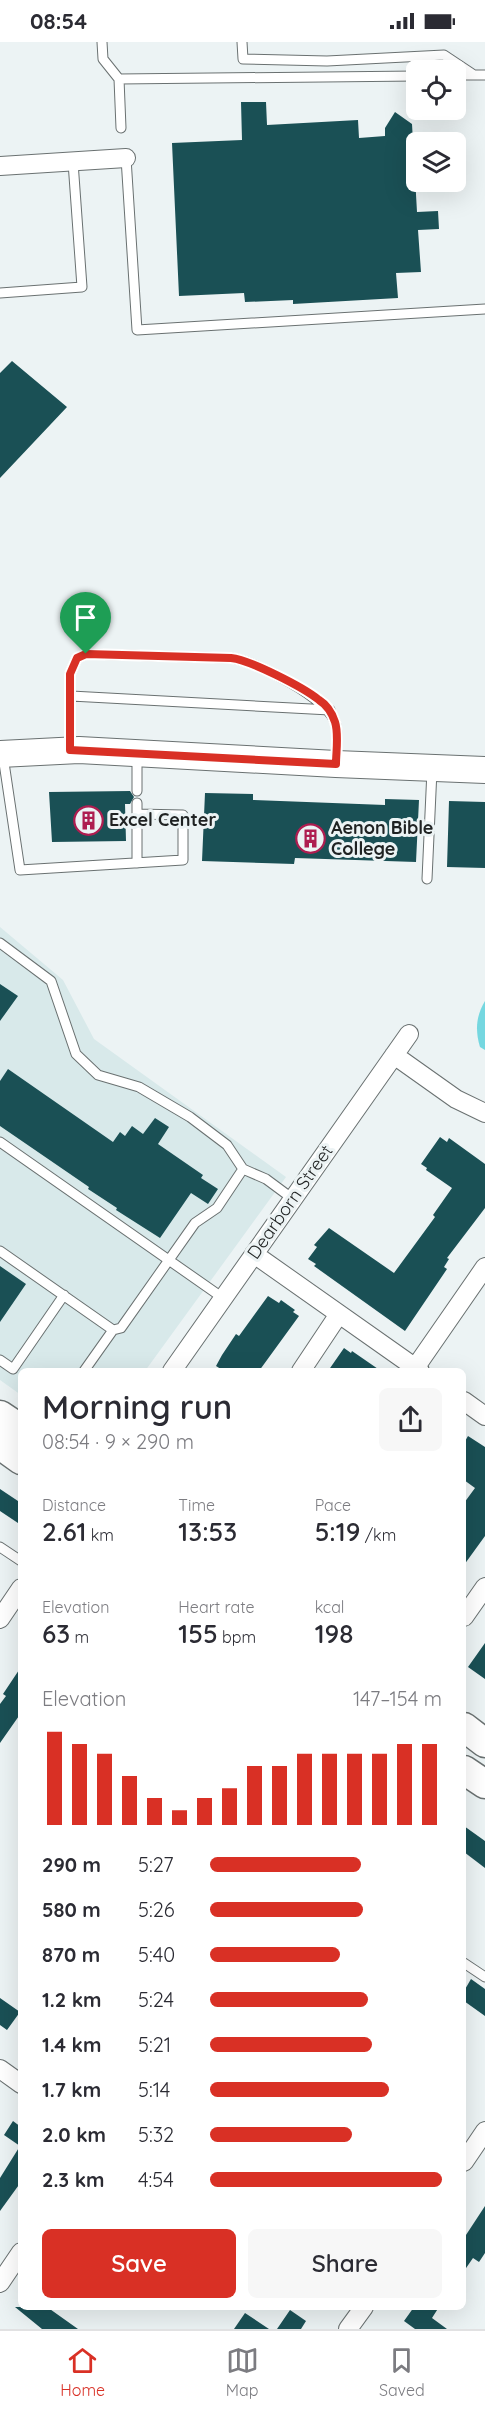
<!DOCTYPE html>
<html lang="en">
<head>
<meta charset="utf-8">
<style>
  :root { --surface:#fff; --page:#f7f7f7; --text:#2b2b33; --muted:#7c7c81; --line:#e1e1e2; --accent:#d93025 }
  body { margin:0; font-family:Quicksand,sans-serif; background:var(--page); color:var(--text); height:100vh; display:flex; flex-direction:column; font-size:22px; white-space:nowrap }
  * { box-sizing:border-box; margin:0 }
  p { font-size:20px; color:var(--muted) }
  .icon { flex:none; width:33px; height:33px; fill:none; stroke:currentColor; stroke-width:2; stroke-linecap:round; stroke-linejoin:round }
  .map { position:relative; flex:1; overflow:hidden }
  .drawer { position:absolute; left:18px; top:1326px; width:448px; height:942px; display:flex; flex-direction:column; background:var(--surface); border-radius:9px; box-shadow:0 6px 24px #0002 }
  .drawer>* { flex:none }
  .tools { position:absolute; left:406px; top:18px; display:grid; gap:12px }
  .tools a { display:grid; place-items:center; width:60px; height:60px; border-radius:9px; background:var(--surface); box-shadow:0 6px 24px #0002; font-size:30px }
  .pin { position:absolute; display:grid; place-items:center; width:51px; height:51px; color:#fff; margin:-62px -26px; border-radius:50% 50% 50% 0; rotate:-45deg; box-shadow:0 0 6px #0007 }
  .pin .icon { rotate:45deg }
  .round { display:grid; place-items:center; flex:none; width:63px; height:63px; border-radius:9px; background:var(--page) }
  .overview { display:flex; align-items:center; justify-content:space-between; height:102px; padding:0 24px }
  h1 { font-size:33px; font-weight:600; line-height:45px }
  .metrics { display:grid; grid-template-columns:repeat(3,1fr); gap:9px; height:102px; padding:6px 24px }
  .metrics div { display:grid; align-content:center }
  .metrics b { font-size:26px; font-weight:600 }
  .metrics small { font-size:16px; font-weight:400 }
  .metrics p { font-size:16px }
  .chart { height:168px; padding:12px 24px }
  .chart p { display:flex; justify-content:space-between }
  .chart svg { width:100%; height:108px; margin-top:6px; stroke:var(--accent); stroke-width:6 }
  .primary-button { display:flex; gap:12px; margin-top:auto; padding:12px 24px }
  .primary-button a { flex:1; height:69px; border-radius:9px; background:var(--accent); color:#fff; font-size:24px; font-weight:600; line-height:69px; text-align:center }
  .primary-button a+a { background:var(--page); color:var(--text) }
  ul { padding:0 24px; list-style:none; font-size:20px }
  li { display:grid; grid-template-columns:96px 72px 1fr; align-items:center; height:45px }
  li i { height:15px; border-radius:8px; background:var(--accent) }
  .status { display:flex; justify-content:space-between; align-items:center; height:42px; padding:0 30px; background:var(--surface); direction:ltr }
  .status svg { height:16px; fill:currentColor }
  .menu { display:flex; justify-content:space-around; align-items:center; height:84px; border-top:2px solid var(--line); background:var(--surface); font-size:16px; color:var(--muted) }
  .menu a { display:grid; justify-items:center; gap:3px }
  .menu .on { color:var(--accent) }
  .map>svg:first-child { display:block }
  .built { fill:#d8e9ea }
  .water { fill:#75d7e0 }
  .building { fill:#1a5055 }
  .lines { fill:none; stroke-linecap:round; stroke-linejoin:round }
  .lane-casing { stroke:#6a7171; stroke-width:11 }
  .street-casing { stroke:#6a7171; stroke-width:20 }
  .secondary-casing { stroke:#6a7171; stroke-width:28 }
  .primary-casing { stroke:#6a7171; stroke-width:31 }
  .lane { stroke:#fff; stroke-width:9 }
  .street { stroke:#fff; stroke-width:18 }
  .secondary { stroke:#fff; stroke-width:26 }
  .primary { stroke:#fff; stroke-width:28 }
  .route-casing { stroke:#fff; stroke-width:12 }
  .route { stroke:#d93025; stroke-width:8 }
  .labels { text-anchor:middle; stroke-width:6; stroke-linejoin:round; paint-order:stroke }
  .poi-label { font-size:18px; font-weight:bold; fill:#1f2222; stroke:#ecf3f4; text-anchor:start }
  .street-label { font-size:18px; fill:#1f2222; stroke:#ecf3f4 }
</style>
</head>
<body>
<div class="status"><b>08:54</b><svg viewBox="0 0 49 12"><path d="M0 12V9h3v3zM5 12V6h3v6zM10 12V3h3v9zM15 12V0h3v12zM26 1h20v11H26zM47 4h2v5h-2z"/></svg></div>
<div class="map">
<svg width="485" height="2287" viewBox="0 0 485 2287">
  <rect width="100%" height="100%" fill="#ecf3f4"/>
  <path class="built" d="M0 885 63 938 94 997 286 1135 145 1329H21V1353L0 1338Z"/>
  <path class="water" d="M485 959V1008L480 1005C475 988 476 974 485 959Z"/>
  <path class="building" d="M241 60H266L267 83 358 78 359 96 385 94V86L395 70 412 82 417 170 438 169 439 187 418 188 421 230 396 231 398 256 293 262V258L245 260 244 251 179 254 172 101 242 98Z
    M12 319 67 365 0 436V331Z
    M130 749 134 755 130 762H125L126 799 52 800 49 750Z
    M205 751 253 752V758L385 763V757L419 758 416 820 295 816 294 822 202 819Z
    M449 759 485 760V826L447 825Z
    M0 942 18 954 0 979Z
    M8 1027 113 1100 120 1090 125 1094 132 1084 143 1092 155 1076 169 1085 158 1102 203 1133 201 1136 218 1147 208 1162 191 1151 160 1196 116 1168 117 1166 88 1147 89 1145 0 1084V1039Z
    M440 1095 447 1100 449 1096 485 1122V1166L447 1216 449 1217 444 1225 447 1227 405 1289 314 1224 316 1222 308 1217 317 1205 314 1203 329 1186 394 1231 435 1175 433 1173 452 1146 426 1128 427 1126 421 1122Z
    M0 1224 26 1242 0 1280Z
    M268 1254 279 1261 281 1258 295 1268 293 1270 299 1274 259 1329H224L216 1324 222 1313 236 1292 239 1294Z
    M344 1306 351 1311 352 1309 381 1329H328Z
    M468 1394 485 1405V1494L464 1523V1461L475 1446 464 1438V1401Z
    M0 1447 21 1461V1483L0 1469Z
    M485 1601V1637L468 1625Z
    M21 1625V1671L0 1701V1662L6 1654 3 1652Z
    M464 1784 485 1799V1826L464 1810Z
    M471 1937 485 1947V1974L464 1959V1949Z
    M0 1956 20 1970 7 1988 0 1983Z
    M13 2079 21 2085V2140L0 2169V2136L20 2104 4 2093Z
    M485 2164V2211L479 2220 473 2216 464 2229V2196Z
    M15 2265H47L78 2287H42Z
    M414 2265H439L432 2276 447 2287H415L404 2279Z
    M290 2268 306 2279 301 2287H277Z
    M245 2271 269 2287H234Z"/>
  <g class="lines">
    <defs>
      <path id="lane" d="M102 0 103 17 119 37 121 86
        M242 0 243 17 327 19 444 13 474 33
        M456 33H485
        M119 37 417 34
        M126 116 137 288 485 267
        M0 251 82 245 73 120
        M71 654 330 668
        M70 708V632L77 616 86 612 231 616C254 618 332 658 336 683 338 694 336 708 336 720
        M3 714 20 828 183 818V773L137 772
        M137 749V713
        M137 821V761
        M427 837 432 728
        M0 901 51 939 76 1012 98 1033 139 1045 190 1075 227 1103 243 1127
        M0 1100 223 1256
        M0 1209 113 1288 121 1286 195 1181 217 1166 243 1127 266 1137 293 1157
        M0 1318 13 1327 64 1253
        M84 1329 113 1288
        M0 1505 21 1519
        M464 1921 485 1935"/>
      <path id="street" d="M0 124 126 116
        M394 1013 456 1057 485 1071
        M254 1212 420 1329
        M415 1326 485 1225
        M172 1329 409 992
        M301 1329 339 1272
        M464 1359 485 1374
        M464 1575 485 1545
        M0 1577 21 1546
        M0 2027 21 2042
        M464 2120 485 2089
        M0 2241 21 2210
        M348 2287 364 2265"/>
      <path id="secondary" d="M0 712 79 708 336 722 485 728"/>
      <path id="primary" d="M0 1373 21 1387
        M0 1403 21 1418
        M464 1685 485 1701
        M464 1728 485 1742"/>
    </defs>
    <use href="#lane" class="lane-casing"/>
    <use href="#street" class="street-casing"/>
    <use href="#secondary" class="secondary-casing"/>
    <use href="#primary" class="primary-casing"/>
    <use href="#lane" class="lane"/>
    <use href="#street" class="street"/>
    <use href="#secondary" class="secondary"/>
    <use href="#primary" class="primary"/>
  </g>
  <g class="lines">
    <defs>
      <path id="route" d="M86 612 231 616C250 618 303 645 319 658 327 663 332 671 335 680 339 692 336 710 336 722L70 708V632L77 616Z"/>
    </defs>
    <use href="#route" class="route-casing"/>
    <use href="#route" class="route"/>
  </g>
  <defs>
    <symbol id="building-ring" viewBox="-11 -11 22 22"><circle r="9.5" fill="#ecf3f4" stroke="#ae1d50" stroke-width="1.5"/><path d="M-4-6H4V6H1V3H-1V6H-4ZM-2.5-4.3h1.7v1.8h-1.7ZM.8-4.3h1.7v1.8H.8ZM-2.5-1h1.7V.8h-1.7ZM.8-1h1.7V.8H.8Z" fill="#ae1d50"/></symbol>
  </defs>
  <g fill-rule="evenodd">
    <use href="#building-ring" x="72" y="762" width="33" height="33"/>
    <use href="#building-ring" x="294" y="780" width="33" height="33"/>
  </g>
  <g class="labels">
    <g class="poi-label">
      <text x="109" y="784">Excel Center</text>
      <text x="331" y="792">Aenon Bible<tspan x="331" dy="21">College</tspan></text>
    </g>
    <g class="street-label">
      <text transform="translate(290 1160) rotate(-55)" y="6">Dearborn Street</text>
    </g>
  </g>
</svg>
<div class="tools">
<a><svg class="icon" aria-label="locate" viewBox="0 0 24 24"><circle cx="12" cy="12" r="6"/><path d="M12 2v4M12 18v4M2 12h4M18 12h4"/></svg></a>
<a><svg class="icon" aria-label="layers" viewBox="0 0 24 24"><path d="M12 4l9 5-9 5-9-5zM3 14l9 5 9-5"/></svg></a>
</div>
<div class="pin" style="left:86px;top:612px;background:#1e9e55"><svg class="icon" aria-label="arrive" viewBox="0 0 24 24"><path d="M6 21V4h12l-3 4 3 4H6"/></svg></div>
<section class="drawer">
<div class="overview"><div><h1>Morning run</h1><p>08:54 · 9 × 290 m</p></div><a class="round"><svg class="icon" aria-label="share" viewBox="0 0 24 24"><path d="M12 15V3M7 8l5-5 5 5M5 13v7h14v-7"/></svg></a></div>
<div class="metrics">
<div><p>Distance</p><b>2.61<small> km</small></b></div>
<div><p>Time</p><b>13:53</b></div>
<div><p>Pace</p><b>5:19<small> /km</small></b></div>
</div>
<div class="metrics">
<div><p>Elevation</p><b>63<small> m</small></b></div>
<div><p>Heart rate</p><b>155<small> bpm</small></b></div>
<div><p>kcal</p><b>198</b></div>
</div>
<div class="chart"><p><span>Elevation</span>147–154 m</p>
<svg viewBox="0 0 160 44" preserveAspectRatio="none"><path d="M5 44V6M15 44V11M25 44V15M35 44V24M45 44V33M55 44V38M65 44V33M75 44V29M85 44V20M95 44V20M105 44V15M115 44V15M125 44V15M135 44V15M145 44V11M155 44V11"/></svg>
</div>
<ul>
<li><b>290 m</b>5:27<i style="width:65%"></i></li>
<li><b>580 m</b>5:26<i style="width:66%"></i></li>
<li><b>870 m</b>5:40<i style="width:56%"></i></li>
<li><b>1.2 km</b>5:24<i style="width:68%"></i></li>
<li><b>1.4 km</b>5:21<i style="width:70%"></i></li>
<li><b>1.7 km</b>5:14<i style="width:77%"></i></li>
<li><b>2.0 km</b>5:32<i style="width:61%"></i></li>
<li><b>2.3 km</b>4:54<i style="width:100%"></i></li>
</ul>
<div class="primary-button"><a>Save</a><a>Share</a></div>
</section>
</div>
<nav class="menu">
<a class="on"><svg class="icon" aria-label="home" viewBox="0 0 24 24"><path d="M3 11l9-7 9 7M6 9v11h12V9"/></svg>Home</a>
<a><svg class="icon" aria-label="map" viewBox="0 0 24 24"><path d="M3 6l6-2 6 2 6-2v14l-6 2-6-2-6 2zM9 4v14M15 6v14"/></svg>Map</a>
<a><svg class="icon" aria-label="saved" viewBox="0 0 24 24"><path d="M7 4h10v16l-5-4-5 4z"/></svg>Saved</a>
</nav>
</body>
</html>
